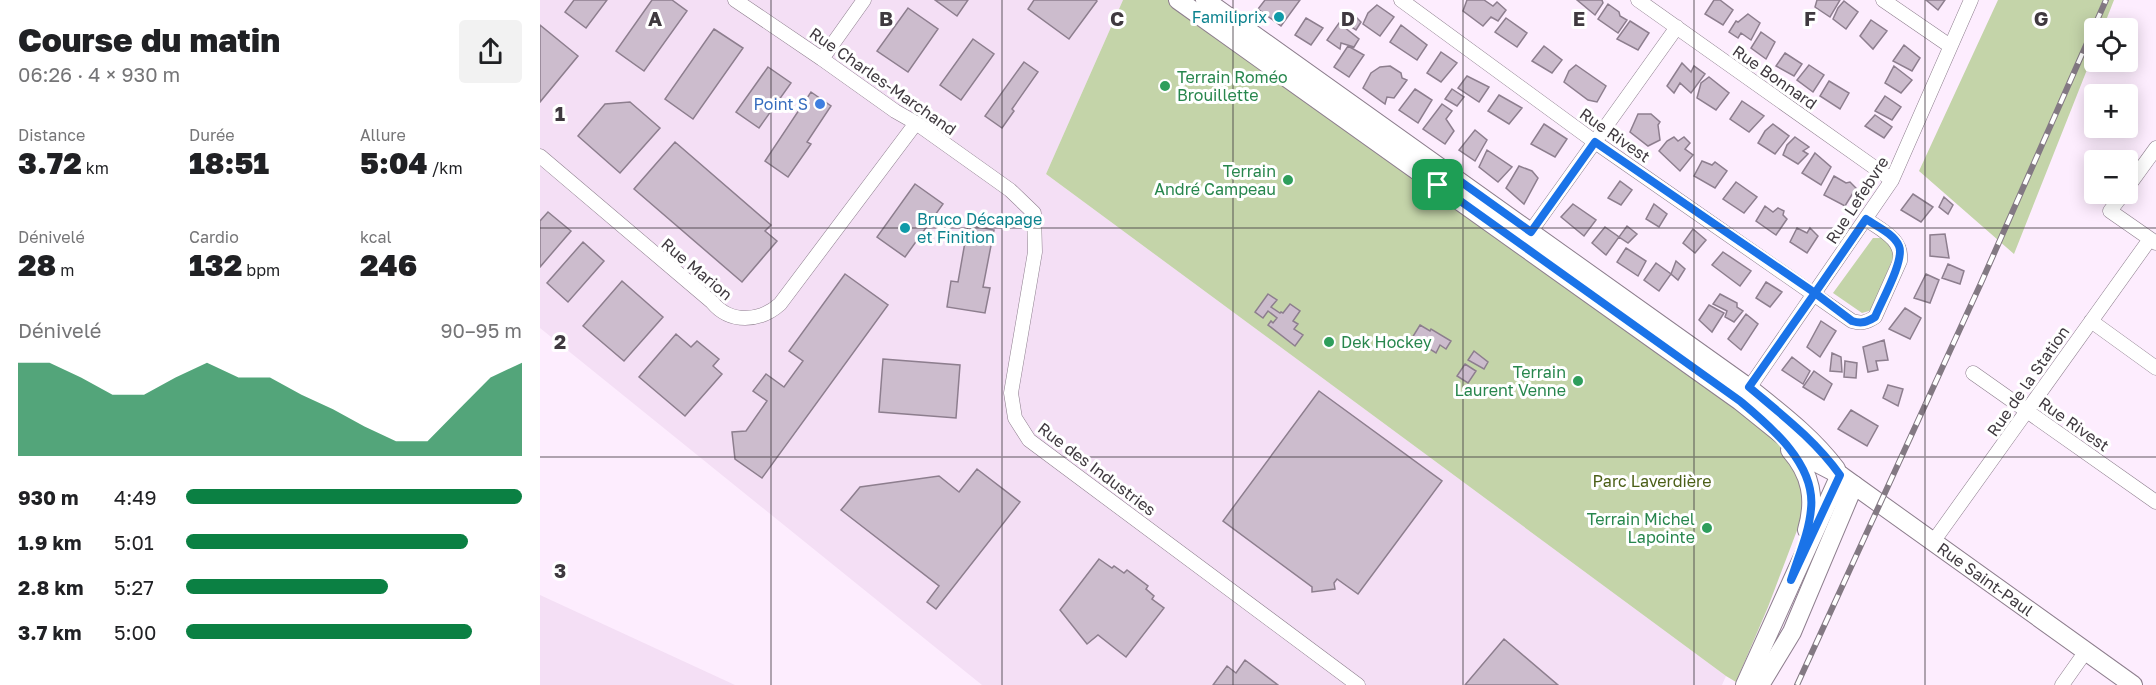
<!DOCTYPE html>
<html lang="fr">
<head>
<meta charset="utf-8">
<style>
  :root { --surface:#fff; --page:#f2f2f2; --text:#202124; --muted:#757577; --accent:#0b8043 }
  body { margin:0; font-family:"Golos Text",sans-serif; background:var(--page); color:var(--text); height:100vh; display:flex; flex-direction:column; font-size:22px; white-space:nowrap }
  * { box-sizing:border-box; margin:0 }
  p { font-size:20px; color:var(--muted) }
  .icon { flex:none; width:33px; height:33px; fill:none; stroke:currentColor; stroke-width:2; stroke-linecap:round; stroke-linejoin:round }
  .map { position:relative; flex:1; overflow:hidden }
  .details { display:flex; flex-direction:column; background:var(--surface); width:540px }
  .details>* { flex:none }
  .buttons { position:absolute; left:1544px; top:18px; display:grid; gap:12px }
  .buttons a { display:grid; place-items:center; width:54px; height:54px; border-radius:6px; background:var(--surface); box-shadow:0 3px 15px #0003; font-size:30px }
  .pin { position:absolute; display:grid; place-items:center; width:51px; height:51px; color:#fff; margin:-26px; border-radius:12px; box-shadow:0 3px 9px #0006 }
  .round { display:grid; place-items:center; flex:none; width:63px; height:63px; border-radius:6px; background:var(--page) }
  .overview { display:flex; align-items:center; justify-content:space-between; height:102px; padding:0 18px }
  h1 { font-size:33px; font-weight:800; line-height:45px }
  .figures { display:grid; grid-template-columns:repeat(3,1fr); gap:9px; height:102px; padding:6px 18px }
  .figures div { display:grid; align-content:center }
  .figures b { font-size:30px; font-weight:800 }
  .figures small { font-size:16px; font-weight:400 }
  .figures p { font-size:16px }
  .chart { height:168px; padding:12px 18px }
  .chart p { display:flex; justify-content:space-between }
  .chart svg { width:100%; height:108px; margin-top:6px; fill:var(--accent); opacity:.7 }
  ul { padding:0 18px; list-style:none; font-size:20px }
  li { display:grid; grid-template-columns:96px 72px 1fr; align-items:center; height:45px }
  li i { height:15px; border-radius:8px; background:var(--accent) }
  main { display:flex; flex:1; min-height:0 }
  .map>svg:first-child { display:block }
  .built { fill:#f4dff5 }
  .green { fill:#c4d4a9 }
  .building { fill:#ccbccd; stroke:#8d7e8e; stroke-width:1.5 }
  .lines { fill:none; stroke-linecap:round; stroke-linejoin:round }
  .street-casing { stroke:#8d7e8d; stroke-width:15 }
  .secondary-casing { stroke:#8d7e8d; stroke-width:20 }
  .street { stroke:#fff; stroke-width:14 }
  .secondary { stroke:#fff; stroke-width:18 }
  .rail-casing { stroke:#837983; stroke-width:6 }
  .rail { stroke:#fff; stroke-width:4; stroke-dasharray:11; stroke-linecap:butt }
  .route-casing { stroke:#fff; stroke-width:12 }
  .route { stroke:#1a73e8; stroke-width:8 }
  .grid { fill:none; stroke:#3f393f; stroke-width:1.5; stroke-opacity:0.55 }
  .culture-dot { fill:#0f9aa8; stroke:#fff; stroke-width:2 }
  .leisure-dot { fill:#2e9e5b; stroke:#fff; stroke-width:2 }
  .shop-dot { fill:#3f7fe0; stroke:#fff; stroke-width:2 }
  .labels { text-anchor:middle; stroke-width:6; stroke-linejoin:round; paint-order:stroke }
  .culture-label { font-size:16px; fill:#0d838f; stroke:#fff; text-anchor:end }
  .leisure-label { font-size:16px; fill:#27864d; stroke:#fff; text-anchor:end }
  .street-label { font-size:16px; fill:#3f393f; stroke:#fff }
  .shop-label { font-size:16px; fill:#366cbe; stroke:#fff; text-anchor:end }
  .park-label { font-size:16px; fill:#4b5f17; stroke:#fff }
  .grid-label { font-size:20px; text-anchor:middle; font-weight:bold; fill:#3f393f; stroke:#fff; stroke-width:6; stroke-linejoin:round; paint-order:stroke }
</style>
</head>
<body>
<main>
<section class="details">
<div class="overview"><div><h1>Course du matin</h1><p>06:26 · 4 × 930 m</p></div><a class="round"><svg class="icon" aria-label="share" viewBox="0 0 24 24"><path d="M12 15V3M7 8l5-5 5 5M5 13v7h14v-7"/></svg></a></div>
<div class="figures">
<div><p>Distance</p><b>3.72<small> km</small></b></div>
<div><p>Durée</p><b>18:51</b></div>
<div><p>Allure</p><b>5:04<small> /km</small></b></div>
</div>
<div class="figures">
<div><p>Dénivelé</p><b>28<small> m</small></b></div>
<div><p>Cardio</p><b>132<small> bpm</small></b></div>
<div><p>kcal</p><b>246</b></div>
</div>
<div class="chart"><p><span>Dénivelé</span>90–95 m</p>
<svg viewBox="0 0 160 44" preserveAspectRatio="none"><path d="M0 44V6L10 6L20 12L30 19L40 19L50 12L60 6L70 12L80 12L90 19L100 25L110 32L120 38L130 38L140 25L150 12L160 6V44z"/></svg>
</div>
<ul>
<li><b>930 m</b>4:49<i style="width:100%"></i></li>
<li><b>1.9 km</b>5:01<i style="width:84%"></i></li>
<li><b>2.8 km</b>5:27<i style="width:60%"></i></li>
<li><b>3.7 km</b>5:00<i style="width:85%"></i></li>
</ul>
</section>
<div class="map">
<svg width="1616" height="685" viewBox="0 0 1616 685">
  <rect width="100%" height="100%" fill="#fdedfe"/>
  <path class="built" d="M0 0H583L506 174 1186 676 1182 685H442L0 328Z
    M0 595 195 685H0Z"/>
  <path class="green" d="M583 0H632L1190 398 1232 436 1245 451 1262 479 1264 512 1228 607 1196 682 1186 676 506 174Z
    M1458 0H1574L1563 28H1554V52L1474 254 1379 171Z
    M1333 238H1345L1355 253 1333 307 1329 311 1322 313 1293 293Z"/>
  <path class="building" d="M34 0H67L46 28 25 12Z
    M112 0H132L147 11 104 71 76 51Z
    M395 0H428L417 16Z
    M494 0H556L557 1 529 39 488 9Z
    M725 0H760L741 26 718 9Z
    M927 0H944L953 6 957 2 966 10 958 21 951 17 943 26 923 11Z
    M1037 0H1062L1063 3 1055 15Z
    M1174 0H1180L1193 10 1183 25 1165 14Z
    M1277 0H1300L1290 17 1275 7Z
    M1386 0H1405L1398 10Z
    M1304 1 1318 12 1306 29 1293 19 1298 8Z
    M1068 4 1079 12 1080 16 1087 20 1078 33 1058 19Z
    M837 5 854 17 840 36 823 24 828 13Z
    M368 8 398 29 368 72 337 51Z
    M813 14 821 22 816 30 802 21Z
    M1208 14 1220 23 1211 40 1201 33 1198 38 1189 32 1196 21 1198 22Z
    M766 18 783 28 771 45 755 35Z
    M966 18 987 33 977 47 955 32Z
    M1331 20 1347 31 1333 49 1320 36Z
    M1090 21 1109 33 1098 50 1077 39Z
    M799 23 819 39 814 47 801 43 800 49 787 40Z
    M0 25 38 56 0 102Z
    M861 25 887 45 877 60 850 42Z
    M174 29 203 48 153 119 125 99Z
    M1221 32 1235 42 1226 59 1211 48Z
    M433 39 454 54 421 100 400 85Z
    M1364 45 1380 58 1372 71 1353 61Z
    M808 46 824 55 809 77 794 67Z
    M1004 46 1022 60 1012 73 992 61Z
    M901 52 917 63 901 82 887 73Z
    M1245 53 1262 64 1254 76 1236 66Z
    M484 62 498 72 472 109 474 111 462 128 445 116Z
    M1142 63 1151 72 1154 66 1165 74 1151 93 1140 83 1134 93 1127 86Z
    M1036 65 1066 86 1057 102 1048 100 1024 82 1029 71Z
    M1269 65 1284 75 1273 92 1257 80Z
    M850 66 861 73 862 78 867 80 854 98 847 97 845 104 823 88 831 73 840 67Z
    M1354 66 1372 80 1361 93 1345 83Z
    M228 67 251 83 219 128 196 112Z
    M927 76 949 87 939 102 918 88Z
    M1169 77 1189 93 1176 110 1157 98 1161 83Z
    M1289 81 1309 93 1300 109 1280 96Z
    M875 89 892 100 878 123 859 110Z
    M912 89 924 97 917 106 905 99Z
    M271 92 291 106 267 142 271 144 248 177 225 161Z
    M959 95 982 108 969 124 948 111Z
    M1345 96 1361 107 1352 120 1335 111Z
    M1202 101 1224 116 1209 132 1190 119Z
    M90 102 120 128 80 173 38 136 65 104Z
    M902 104 912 111 906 119 914 131 905 144 883 129Z
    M1098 114H1111L1120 122 1118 125 1120 140 1108 146 1090 132Z
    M1335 115 1352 127 1344 138 1325 126Z
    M1004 124 1027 139 1015 157 991 144Z
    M1233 124 1249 136 1235 154 1218 143 1225 131Z
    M935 130 947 140 935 161 919 150Z
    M1134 137 1138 141 1144 137 1150 143 1145 149 1153 155 1140 171 1119 151 1127 141Z
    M1255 137 1269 147 1263 151 1268 154 1258 164 1243 155 1247 145Z
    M135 142 231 225 225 231 237 241 202 282 94 189Z
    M947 150 972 167 958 182 939 167Z
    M1275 153 1291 167 1281 185 1262 173Z
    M1162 161 1172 165 1175 162 1187 171 1175 188 1154 176Z
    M979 166 992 171 998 178 984 204 966 188Z
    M1294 176 1306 183 1310 182 1316 188 1305 206 1284 195Z
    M1080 181 1092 190 1081 205 1068 198Z
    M1196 182 1217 197 1204 213 1183 199Z
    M375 184 403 204 365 257 337 237Z
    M1373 194 1393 207 1381 222 1361 210Z
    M1404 197 1413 205 1408 214 1399 207Z
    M1033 204 1056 220 1044 236 1021 217Z
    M1114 204 1127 214 1119 227 1106 219Z
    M1225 206 1233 212 1238 208 1244 211 1243 215 1247 219 1236 235 1216 221Z
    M8 212 31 231 0 267V221Z
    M428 225 454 230 443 287 450 288 445 313 407 307 411 281 418 282Z
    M1087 226 1097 234 1088 243 1079 237Z
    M1065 227 1079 237 1066 255 1052 243Z
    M1257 228 1267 233 1270 228 1278 236 1267 253 1250 242Z
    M1153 229 1166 240 1155 253 1143 243Z
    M1405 234 1409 258 1390 256V235Z
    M43 242 64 261 28 302 7 283Z
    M1086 248 1106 261 1098 276 1077 262Z
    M1183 252 1211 271 1200 286 1172 265Z
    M1136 261 1145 269 1138 280 1131 274Z
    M1116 263 1131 274 1119 291 1104 280Z
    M1408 264 1424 271 1420 284 1402 278Z
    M305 274 348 305 222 478 195 459 192 432 206 431 227 401 213 391 226 374 244 387 263 361 249 351Z
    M1386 274 1399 280 1390 303 1374 298Z
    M82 281 123 317 84 361 43 326Z
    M1226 282 1242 292 1230 307 1216 298Z
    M728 294 737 300 731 307 740 313 741 312 743 313 750 304 760 311 753 321 758 324 754 329 763 335 755 346 728 325 731 321 733 323 737 318 728 311 723 318 715 312Z
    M1180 294 1197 303V307L1203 311 1194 322 1185 317 1187 311 1173 304Z
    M1169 305 1184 313 1172 332 1159 320Z
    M1365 308 1381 318 1370 339 1349 329Z
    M1206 314 1218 324 1201 350 1188 339Z
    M1281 321 1296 331 1280 357 1267 347Z
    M880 325 890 331 891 329 911 341 906 349 900 345 896 353 872 338Z
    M136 334 151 347 157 341 179 359 173 366 182 374 145 416 99 377Z
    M1344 340 1348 360 1336 361 1338 370 1328 372 1323 347Z
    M934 351 948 362 944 369 928 360Z
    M1292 353 1301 357 1302 372 1290 371Z
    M1252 357 1270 371 1263 384 1242 370Z
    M343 359 420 365 416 418 339 412Z
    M1305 361 1317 363 1316 378 1304 377Z
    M925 364 936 371 928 383 917 376Z
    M1274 371 1292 384 1284 400 1263 387Z
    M1348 385 1363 389 1358 406 1343 398Z
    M779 391 902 481 818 594 797 579 794 583 795 589 772 592V587L683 521Z
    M1311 410 1338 426 1327 446 1298 429Z
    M437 469 480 502 396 609 387 602 399 586 301 510 320 487 399 476 419 492Z
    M559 559 572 568 574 566 584 573 587 570 608 586 606 589 614 596 612 599 624 608 586 657 558 635 547 644 520 610Z
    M964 639 1018 685H925Z
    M705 660 738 685H673L687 666 696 673Z"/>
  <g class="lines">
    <defs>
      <path id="street" d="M195 0 282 59 355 111 376 123 470 190 494 213 495 252 471 393 475 418 489 440 818 685
        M861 0 1055 142 1312 321C1322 324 1327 322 1335 317L1360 261C1363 239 1341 230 1326 219
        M1098 0 1352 180
        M1343 0 1410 46
        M282 59 324 0
        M0 156 172 302C190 324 220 322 240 304L376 123
        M1587 188 1616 148
        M1583 194 1570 211 1616 243
        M986 238 1137 27
        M1551 321 1616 368
        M1433 373 1616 502
        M1205 394 1352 180 1431 0
        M1393 542 1610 239
        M1522 685 1546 651"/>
      <g id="secondary">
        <path id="s1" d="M638 0 1200 401 1277 463 1300 475 1593 685"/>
        <path d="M665 0 1209 388C1240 413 1272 437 1296 469"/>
        <path d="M1250 450C1271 474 1276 499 1267 530"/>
        <path d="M1205 685 1300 475"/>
        <path d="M1220 685 1252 632 1314 485"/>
      </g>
    </defs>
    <use href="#street" class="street-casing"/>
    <use href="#secondary" class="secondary-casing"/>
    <use href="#street" class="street"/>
    <use href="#secondary" class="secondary"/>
    <defs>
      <path id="rail" d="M1257 685 1441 283 1566 0"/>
    </defs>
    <use href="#rail" class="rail-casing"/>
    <use href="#rail" class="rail"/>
  </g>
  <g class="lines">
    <defs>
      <path id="route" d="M898 185 1200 401C1231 427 1276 464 1271 509 1269 533 1258 557 1251 580L1300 475C1275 440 1242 415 1209 387L1275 293 1312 321C1322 324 1327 322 1335 317 1341 302 1365 260 1359 246 1354 234 1336 226 1326 219L1275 293 1055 142 991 232 906 171 898 185"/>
    </defs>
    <use href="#route" class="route-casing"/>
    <use href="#route" class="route"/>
  </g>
  <path class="grid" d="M231 0V685M462 0V685M693 0V685M923 0V685M1154 0V685M1385 0V685M0 228H1616M0 457H1616"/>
  <g class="culture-dot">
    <circle cx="739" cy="17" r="6"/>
    <circle cx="365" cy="228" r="6"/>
  </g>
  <g class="leisure-dot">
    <circle cx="625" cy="86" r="6"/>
    <circle cx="748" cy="180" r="6"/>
    <circle cx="789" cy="342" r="6"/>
    <circle cx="1038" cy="381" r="6"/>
    <circle cx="1167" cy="528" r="6"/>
  </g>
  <circle class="shop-dot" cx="280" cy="104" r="6"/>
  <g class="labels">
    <g class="culture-label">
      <text x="727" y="23">Familiprix</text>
      <text x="377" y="225" text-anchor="start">Bruco Décapage<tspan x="377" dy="18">et Finition</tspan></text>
    </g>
    <g class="leisure-label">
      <text x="637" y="83" text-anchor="start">Terrain Roméo<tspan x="637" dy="18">Brouillette</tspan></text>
      <text x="736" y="177">Terrain<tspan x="736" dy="18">André Campeau</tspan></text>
      <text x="801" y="348" text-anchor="start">Dek Hockey</text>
      <text x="1026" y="378">Terrain<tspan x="1026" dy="18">Laurent Venne</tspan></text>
      <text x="1155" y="525">Terrain Michel<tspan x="1155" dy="18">Lapointe</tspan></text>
    </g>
    <g class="street-label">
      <text transform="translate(1235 77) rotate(35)" y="6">Rue Bonnard</text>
      <text transform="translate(343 81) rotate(35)" y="6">Rue Charles-Marchand</text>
      <text transform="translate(1075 135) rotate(35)" y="6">Rue Rivest</text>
      <text transform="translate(1317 200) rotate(-57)" y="6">Rue Lefebvre</text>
      <text transform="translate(157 269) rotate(40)" y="6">Rue Marion</text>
      <text transform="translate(1488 381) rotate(-55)" y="6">Rue de la Station</text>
      <text transform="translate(1534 424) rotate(35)" y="6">Rue Rivest</text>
      <text transform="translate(557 469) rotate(37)" y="6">Rue des Industries</text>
      <text dy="6" stroke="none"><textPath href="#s1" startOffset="994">Rue Saint-Paul</textPath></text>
    </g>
    <g class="shop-label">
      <text x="268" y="110">Point S</text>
    </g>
    <g class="park-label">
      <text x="1112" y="487">Parc Laverdière</text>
    </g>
  </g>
  <g class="grid-label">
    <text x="115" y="26">A</text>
    <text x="346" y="26">B</text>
    <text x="577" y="26">C</text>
    <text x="808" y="26">D</text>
    <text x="1039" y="26">E</text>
    <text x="1270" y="26">F</text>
    <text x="1501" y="26">G</text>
    <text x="20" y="121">1</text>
    <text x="20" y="349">2</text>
    <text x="20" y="578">3</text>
  </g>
</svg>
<div class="buttons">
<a><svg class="icon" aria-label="locate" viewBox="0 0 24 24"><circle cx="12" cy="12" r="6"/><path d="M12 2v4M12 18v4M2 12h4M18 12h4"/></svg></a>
<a>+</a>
<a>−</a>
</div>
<div class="pin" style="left:898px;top:185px;background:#1e9e55"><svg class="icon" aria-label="arrive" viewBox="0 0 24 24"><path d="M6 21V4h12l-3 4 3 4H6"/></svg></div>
</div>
</main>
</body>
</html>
